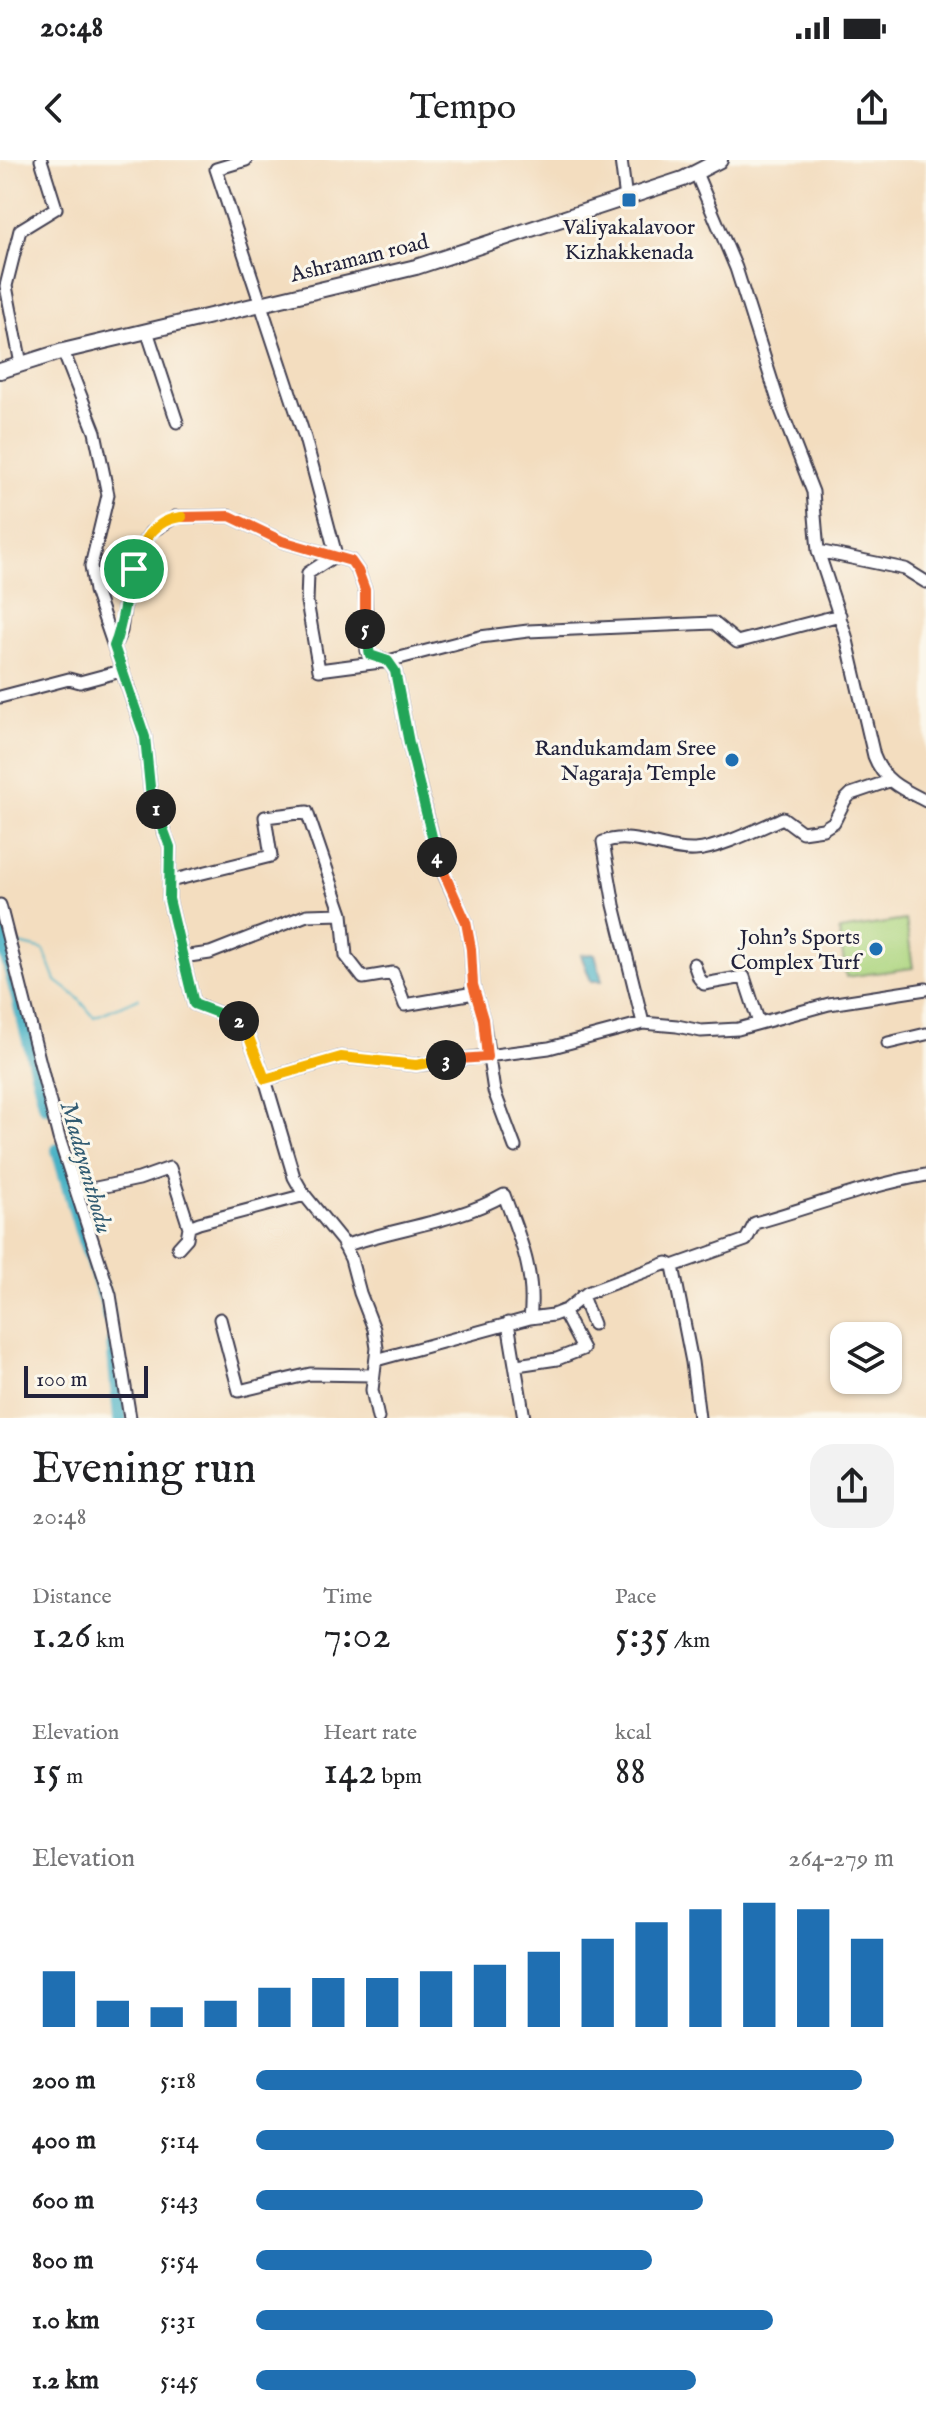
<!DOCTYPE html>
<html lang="en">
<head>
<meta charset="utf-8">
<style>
  :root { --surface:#fff; --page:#f2f2f2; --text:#202124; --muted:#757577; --accent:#1f6fb2 }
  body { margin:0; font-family:"IM FELL English",serif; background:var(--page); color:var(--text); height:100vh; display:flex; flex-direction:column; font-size:30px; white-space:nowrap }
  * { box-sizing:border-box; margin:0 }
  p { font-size:26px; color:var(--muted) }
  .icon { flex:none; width:44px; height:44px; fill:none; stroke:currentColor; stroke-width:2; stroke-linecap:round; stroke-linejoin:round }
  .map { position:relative; height:1258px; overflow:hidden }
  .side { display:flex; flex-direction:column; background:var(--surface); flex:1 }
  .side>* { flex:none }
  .fabs { position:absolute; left:830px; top:1162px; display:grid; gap:16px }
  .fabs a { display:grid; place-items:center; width:72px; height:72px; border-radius:16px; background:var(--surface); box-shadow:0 2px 6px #0004; font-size:40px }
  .scale { position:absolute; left:24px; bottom:20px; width:124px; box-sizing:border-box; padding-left:8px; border:4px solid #22223b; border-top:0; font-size:22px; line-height:28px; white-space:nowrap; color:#22223b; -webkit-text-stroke:6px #fbf7ec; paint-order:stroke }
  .pin { position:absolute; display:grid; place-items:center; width:68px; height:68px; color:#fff; margin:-34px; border:4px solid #fff; border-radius:50%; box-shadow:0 2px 8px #0007 }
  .km { position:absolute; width:40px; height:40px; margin:-20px; border-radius:50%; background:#222; color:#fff; font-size:22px; line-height:40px; text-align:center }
  .round { display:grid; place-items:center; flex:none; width:84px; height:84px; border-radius:24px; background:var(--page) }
  .head { display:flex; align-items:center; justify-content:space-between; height:136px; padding:0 32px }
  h1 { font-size:44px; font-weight:600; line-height:60px }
  .stats { display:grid; grid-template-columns:repeat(3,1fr); gap:12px; height:136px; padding:8px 32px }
  .stats div { display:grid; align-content:center }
  .stats b { font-size:40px; font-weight:600 }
  .stats small { font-size:22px; font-weight:400 }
  .stats p { font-size:22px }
  .chart { height:224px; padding:16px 32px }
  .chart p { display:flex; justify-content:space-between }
  .chart svg { width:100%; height:144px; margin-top:8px; stroke:var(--accent); stroke-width:6 }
  ul { padding:0 32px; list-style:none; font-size:26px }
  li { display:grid; grid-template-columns:128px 96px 1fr; align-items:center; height:60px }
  li i { height:20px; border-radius:10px; background:var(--accent) }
  .status { display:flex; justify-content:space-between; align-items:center; height:56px; padding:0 40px; background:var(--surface); direction:ltr }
  .status svg { height:22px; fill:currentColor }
  header { display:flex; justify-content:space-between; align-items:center; height:104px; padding:0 32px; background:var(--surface); font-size:36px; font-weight:600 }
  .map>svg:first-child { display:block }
  .green { fill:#add580; stroke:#687c5e; stroke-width:2 }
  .water { fill:#47b1c5; stroke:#346a80; stroke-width:2 }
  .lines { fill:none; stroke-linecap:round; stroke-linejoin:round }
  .stream { stroke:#47b1c5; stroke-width:2 }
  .river { stroke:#47b1c5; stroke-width:14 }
  .minor-casing { stroke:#413e4f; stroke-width:15 }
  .major-casing { stroke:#413e4f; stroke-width:18 }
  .minor { stroke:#fff; stroke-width:11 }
  .major { stroke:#fff; stroke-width:14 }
  .split-1-casing { stroke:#fff; stroke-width:16 }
  .split-2-casing { stroke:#fff; stroke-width:16 }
  .split-3-casing { stroke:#fff; stroke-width:16 }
  .split-4-casing { stroke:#fff; stroke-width:16 }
  .split-5-casing { stroke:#fff; stroke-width:16 }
  .split-6-casing { stroke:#fff; stroke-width:16 }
  .split-7-casing { stroke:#fff; stroke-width:16 }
  .split-1 { stroke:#22a559; stroke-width:10 }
  .split-2 { stroke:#22a559; stroke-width:10 }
  .split-3 { stroke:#f5b400; stroke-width:10 }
  .split-4 { stroke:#f0652b; stroke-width:10 }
  .split-5 { stroke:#22a559; stroke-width:10 }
  .split-6 { stroke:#f0652b; stroke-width:10 }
  .split-7 { stroke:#f5b400; stroke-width:10 }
  .poi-dot { fill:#1f6fb2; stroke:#fbf7ec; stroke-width:3 }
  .labels { text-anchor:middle; stroke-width:6; stroke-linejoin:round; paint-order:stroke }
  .poi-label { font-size:22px; fill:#22223b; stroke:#fbf7ec; text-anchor:end }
  .street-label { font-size:22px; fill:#22223b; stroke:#fbf7ec }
  .water-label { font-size:24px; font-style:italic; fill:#315b72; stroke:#fbf7ec }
</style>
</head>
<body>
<div class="status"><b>20:48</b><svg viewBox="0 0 49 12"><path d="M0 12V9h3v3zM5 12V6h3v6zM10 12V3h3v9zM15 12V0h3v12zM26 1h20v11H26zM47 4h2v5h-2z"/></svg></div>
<header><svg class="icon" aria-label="back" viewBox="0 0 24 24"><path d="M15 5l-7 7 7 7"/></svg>Tempo<svg class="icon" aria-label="share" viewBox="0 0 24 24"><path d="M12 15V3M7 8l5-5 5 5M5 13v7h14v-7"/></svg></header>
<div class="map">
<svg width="926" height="1258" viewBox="0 0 926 1258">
  <rect width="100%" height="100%" fill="#fbf7ec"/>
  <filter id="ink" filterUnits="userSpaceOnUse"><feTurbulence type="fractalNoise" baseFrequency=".0125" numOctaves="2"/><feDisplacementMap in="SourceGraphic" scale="16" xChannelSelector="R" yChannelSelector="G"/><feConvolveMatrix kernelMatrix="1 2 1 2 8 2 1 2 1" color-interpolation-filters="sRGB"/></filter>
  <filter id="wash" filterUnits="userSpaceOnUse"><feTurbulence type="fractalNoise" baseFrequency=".006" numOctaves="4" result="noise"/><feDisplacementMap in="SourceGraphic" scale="32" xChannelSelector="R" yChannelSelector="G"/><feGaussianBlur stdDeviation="1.8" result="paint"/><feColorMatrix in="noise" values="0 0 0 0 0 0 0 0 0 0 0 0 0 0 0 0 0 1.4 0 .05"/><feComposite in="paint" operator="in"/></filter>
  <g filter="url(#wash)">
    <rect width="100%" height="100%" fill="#f3ddbf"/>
    <path class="green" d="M906 760 913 808 846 817 839 770Z"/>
    <path class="water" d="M595 794 602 821H591L581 795Z"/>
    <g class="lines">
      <path class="stream" d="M16 783 44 790 56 821 77 837 94 857 139 838"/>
      <path class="river" d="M0 769 46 947
        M58 990 81 1071 106 1141 109 1158
        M113 1182 120 1258"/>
    </g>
  </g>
  <g filter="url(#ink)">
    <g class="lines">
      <defs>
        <path id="minor" d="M246 0 216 9 305 278 336 395 308 413 307 442 319 510 388 501 480 477 528 471 714 463 737 482 840 455
          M621 0 626 39
          M696 13 736 108 781 250 813 332 818 391 846 476 874 596C884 622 902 629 926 641
          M147 171 177 262
          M63 191 95 272 108 335 91 406 95 431 145 577 151 637 170 687 169 739 194 844 243 862 265 919 341 897 416 905 549 888 643 863 677 866 701 871 738 869 829 844 926 829
          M21 204 6 126 20 70 56 48 41 0
          M818 391 905 409 926 422
          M114 486 121 471 127 425 137 392 151 372 175 357 230 356 282 381 351 401 358 411 365 430 367 491 373 497 388 501 395 511 409 583 439 703 466 762 471 789 473 825 483 859 494 931 515 987
          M0 537 69 519 80 522 121 511
          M170 721 271 696 265 657 307 652 342 754 346 796 363 818 393 813 405 845 474 833
          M0 745 59 978 110 1135 130 1258
          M182 797 210 793 307 755 342 754
          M694 804 699 818 704 824 744 817 759 863
          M643 863 614 745 603 682C634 671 665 692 695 690 718 689 762 667 783 658L802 672 823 669 834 662 845 640 851 634 889 621
          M888 883 926 874
          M265 919 294 1017 303 1033 342 1081 351 1099 360 1133 374 1169 377 1188 372 1230 378 1258
          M77 1032 139 1019 170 1008 189 1067
          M344 1086C397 1067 455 1063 504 1035 519 1076 536 1113 530 1158
          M178 1088 187 1078 189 1067 199 1063 305 1035
          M673 1106 746 1080 755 1063C812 1047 868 1025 926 1015
          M582 1136 593 1164
          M220 1159 239 1231 310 1214 372 1215
          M508 1163 524 1258
          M376 1200 530 1158 553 1155 566 1150 587 1133 667 1103 673 1106 692 1202 699 1258
          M517 1205 557 1199 583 1189 563 1151"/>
        <path id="major" d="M0 211 63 191 416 107 683 19 720 0"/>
      </defs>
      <use href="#minor" class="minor-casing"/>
      <use href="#major" class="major-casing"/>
      <use href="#minor" class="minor"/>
      <use href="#major" class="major"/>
    </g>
  </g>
  <g class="lines" filter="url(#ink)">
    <defs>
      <path id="split-1" d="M134 409C123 434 125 461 114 486L145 577 151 637 156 649"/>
      <path id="split-2" d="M156 649 170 687 169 739 194 844 239 861"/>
      <path id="split-3" d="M239 861 243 862 265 919 341 897 416 905 446 900"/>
      <path id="split-4" d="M437 697 466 762 471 789 473 825 483 859 487 897 446 900"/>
      <path id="split-5" d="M365 469 370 495 388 501 395 511 409 583 437 697"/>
      <path id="split-6" d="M182 357 230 356 282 381 351 401 358 411 365 430V469"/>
      <path id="split-7" d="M134 409C139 385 154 359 182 357"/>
    </defs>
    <use href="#split-1" class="split-1-casing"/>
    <use href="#split-2" class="split-2-casing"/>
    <use href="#split-3" class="split-3-casing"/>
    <use href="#split-4" class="split-4-casing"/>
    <use href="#split-5" class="split-5-casing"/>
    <use href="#split-6" class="split-6-casing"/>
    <use href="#split-7" class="split-7-casing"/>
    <use href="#split-1" class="split-1"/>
    <use href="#split-2" class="split-2"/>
    <use href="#split-3" class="split-3"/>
    <use href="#split-4" class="split-4"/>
    <use href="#split-5" class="split-5"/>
    <use href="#split-6" class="split-6"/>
    <use href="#split-7" class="split-7"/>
  </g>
  <g class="poi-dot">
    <rect x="621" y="32" width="16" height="16" rx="4"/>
    <circle cx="732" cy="600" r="8"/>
    <circle cx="876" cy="789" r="8"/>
  </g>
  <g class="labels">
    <g class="poi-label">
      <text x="629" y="74" text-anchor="middle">Valiyakalavoor<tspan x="629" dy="25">Kizhakkenada</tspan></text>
      <text x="716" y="595">Randukamdam Sree<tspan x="716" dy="25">Nagaraja Temple</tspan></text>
      <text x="860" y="784">John's Sports<tspan x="860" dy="25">Complex Turf</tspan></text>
    </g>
    <g class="street-label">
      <text transform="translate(359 97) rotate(-14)" y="8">Ashramam road</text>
    </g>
    <g class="water-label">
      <text transform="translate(87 1007) rotate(74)" y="8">Madayanthodu</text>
    </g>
  </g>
</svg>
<div class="fabs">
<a><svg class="icon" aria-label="layers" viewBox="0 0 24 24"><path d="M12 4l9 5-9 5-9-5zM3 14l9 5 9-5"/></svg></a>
</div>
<div class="scale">100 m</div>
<div class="pin" style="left:134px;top:409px;background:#1e9e55"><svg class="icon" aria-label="arrive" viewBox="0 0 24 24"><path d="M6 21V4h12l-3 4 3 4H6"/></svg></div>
<b class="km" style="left:156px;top:649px">1</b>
<b class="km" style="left:239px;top:861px">2</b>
<b class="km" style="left:446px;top:900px">3</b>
<b class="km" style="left:437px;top:697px">4</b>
<b class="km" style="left:365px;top:469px">5</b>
</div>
<section class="side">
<div class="head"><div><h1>Evening run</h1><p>20:48</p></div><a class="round"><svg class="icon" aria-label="share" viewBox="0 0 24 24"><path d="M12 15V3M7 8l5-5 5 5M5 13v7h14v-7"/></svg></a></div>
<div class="stats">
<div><p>Distance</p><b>1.26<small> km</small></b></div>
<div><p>Time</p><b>7:02</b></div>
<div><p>Pace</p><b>5:35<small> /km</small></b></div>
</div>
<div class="stats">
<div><p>Elevation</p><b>15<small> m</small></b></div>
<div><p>Heart rate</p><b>142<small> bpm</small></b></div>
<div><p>kcal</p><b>88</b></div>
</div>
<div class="chart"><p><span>Elevation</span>264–279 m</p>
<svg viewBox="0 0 160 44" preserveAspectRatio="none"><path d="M5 44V27M15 44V36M25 44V38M35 44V36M45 44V32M55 44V29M65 44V29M75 44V27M85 44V25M95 44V21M105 44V17M115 44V12M125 44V8M135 44V6M145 44V8M155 44V17"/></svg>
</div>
<ul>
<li><b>200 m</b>5:18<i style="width:95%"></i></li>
<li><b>400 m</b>5:14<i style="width:100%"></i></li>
<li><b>600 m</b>5:43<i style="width:70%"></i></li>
<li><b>800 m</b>5:54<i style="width:62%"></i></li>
<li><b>1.0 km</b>5:31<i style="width:81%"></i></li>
<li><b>1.2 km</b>5:45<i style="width:69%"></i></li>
</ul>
</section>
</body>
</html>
